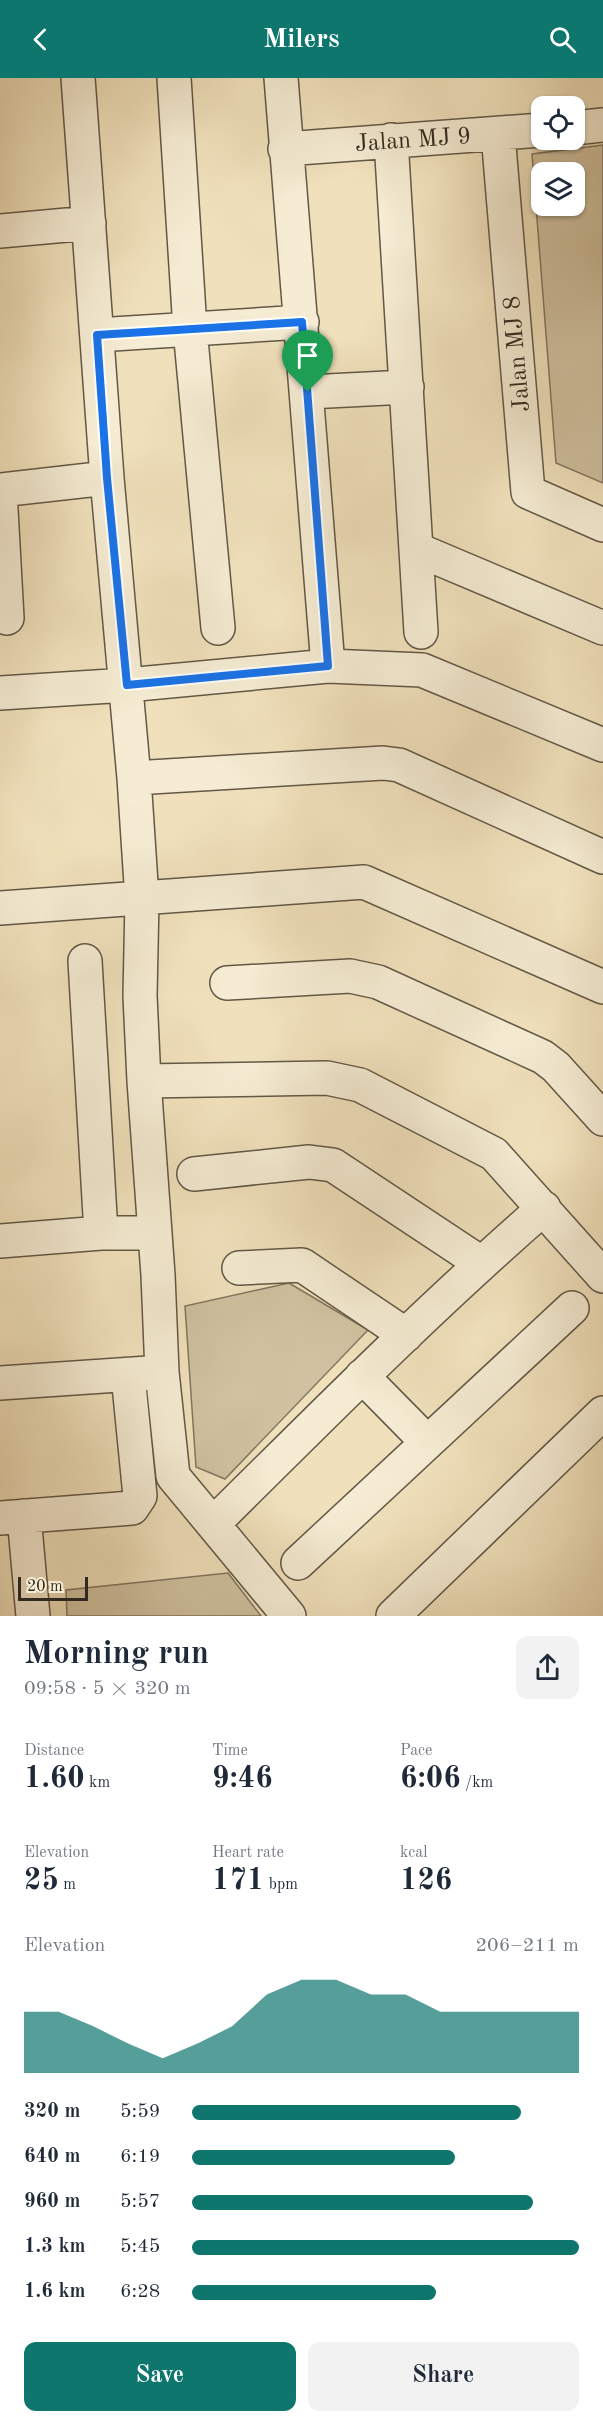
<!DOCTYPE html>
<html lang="en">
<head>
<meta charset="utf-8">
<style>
  :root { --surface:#fff; --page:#f2f2f3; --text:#1f2937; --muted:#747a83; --accent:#0f766e }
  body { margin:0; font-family:"Old Standard TT",serif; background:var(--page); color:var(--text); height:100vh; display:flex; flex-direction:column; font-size:22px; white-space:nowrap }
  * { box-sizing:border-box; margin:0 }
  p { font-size:20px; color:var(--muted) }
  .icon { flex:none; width:33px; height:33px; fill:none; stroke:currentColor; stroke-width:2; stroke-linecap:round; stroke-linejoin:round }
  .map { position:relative; height:1538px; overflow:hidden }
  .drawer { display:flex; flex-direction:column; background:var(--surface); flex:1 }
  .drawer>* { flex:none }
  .fabs { position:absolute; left:531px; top:18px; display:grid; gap:12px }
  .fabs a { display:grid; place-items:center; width:54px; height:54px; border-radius:12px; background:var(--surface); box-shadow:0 2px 4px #0004; font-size:30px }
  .scale { position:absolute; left:18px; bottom:15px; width:70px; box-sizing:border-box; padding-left:6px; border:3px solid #322a1f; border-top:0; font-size:16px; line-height:21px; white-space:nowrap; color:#322a1f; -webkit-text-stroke:4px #f5ecd3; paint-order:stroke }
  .pin { position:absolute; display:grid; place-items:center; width:51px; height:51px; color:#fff; margin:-62px -26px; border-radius:50% 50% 50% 0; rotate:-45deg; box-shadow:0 0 6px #0007 }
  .pin .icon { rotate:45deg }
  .round { display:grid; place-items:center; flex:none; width:63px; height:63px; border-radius:12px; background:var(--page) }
  .headline { display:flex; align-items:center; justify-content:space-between; height:102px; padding:0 24px }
  h1 { font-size:33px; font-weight:700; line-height:45px }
  .stats { display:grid; grid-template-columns:repeat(3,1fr); gap:9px; height:102px; padding:6px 24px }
  .stats div { display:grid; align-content:center }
  .stats b { font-size:30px; font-weight:700 }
  .stats small { font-size:16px; font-weight:400 }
  .stats p { font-size:16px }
  .chart { height:168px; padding:12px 24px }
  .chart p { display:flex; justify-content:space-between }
  .chart svg { width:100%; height:108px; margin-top:6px; fill:var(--accent); opacity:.7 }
  .cta { display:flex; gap:12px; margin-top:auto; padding:12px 24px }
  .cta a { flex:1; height:69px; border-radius:12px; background:var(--accent); color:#fff; font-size:24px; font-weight:700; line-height:69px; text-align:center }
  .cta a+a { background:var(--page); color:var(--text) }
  ul { padding:0 24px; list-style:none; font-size:20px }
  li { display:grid; grid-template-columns:96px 72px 1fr; align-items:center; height:45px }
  li i { height:15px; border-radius:8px; background:var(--accent) }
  header { display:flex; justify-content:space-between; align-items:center; height:78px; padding:0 24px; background:var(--accent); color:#fff; font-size:27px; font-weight:700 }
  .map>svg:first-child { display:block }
  .green { fill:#d0c2a1; stroke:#817660; stroke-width:1.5; fill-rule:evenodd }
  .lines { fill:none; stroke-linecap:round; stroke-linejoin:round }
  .minor-casing { stroke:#625846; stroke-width:36 }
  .minor { stroke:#f5ecd3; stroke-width:33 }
  .route-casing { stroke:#fff; stroke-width:12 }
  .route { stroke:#1a73e8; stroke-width:8 }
  .labels { text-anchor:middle; stroke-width:6; stroke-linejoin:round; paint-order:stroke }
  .street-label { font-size:24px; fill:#322a1f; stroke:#f5ecd3 }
</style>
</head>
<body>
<header><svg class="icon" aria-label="back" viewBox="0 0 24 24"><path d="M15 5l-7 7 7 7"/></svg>Milers<svg class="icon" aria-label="search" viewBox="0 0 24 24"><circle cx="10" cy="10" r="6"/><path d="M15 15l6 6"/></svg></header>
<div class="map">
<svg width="603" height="1538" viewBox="0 0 603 1538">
  <rect width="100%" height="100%" fill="#f0e1bc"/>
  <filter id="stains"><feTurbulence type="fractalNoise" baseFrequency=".00333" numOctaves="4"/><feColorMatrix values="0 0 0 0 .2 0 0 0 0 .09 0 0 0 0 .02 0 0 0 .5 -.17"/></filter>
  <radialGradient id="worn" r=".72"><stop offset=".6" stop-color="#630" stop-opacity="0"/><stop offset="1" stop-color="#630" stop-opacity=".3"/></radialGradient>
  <path class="green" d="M603 67V405L556 385 532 76ZM542 94H574V128H542Z
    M289 1205 368 1252 225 1401 196 1389 185 1228Z
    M228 1495 261 1538H67L66 1512Z"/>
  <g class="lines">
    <defs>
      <path id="minor" d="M78 0 107 400 134 700 142 821 140 918 144 1003 158 1197 162 1294 173 1398 289 1538
        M174 0 190 251 218 550
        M281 0 328 588
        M574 50 603 47
        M498 56 528 414 603 447
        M391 62 421 554
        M285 71 542 52
        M0 153 89 145
        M97 257 302 244
        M308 314 407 309
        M0 412 107 400
        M0 413 7 540
        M416 471 603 550
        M0 615 127 607 328 588 422 592 603 667
        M134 700 383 685 399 687 603 779
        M0 830 364 804 603 909
        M85 883 101 1155
        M227 905 350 898 378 904 543 979 556 989 603 1041
        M144 1003 327 1000 360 1007 494 1076 603 1198
        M194 1096 309 1084 333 1087 481 1185
        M0 1163 101 1155H155
        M239 1190 302 1187 406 1257
        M362 1298 427 1364
        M0 1305 148 1295
        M24 1438 33 1538
        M0 1440 132 1430 140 1418 128 1297
        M214 1445C322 1338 429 1230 544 1130
        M298 1485 572 1230
        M393 1538 603 1335"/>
    </defs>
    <use href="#minor" class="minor-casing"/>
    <use href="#minor" class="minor"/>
  </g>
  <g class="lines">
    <defs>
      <path id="route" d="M302 244 328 588 127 607 107 400 97 257Z"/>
    </defs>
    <use href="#route" class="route-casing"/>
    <use href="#route" class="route"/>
  </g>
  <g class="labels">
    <g class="street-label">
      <text transform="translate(413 61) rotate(-4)" y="8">Jalan MJ 9</text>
      <text transform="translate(516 276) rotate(-95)" y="8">Jalan MJ 8</text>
    </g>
  </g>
  <rect width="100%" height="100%" filter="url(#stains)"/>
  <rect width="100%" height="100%" fill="url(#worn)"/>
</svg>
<div class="fabs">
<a><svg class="icon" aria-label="locate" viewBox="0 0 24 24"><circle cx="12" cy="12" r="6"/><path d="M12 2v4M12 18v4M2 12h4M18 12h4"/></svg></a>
<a><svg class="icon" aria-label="layers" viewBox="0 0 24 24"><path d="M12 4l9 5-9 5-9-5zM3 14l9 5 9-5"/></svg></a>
</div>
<div class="scale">20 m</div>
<div class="pin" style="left:308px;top:314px;background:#1e9e55"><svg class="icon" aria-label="arrive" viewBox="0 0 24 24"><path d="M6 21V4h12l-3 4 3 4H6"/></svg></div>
</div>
<section class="drawer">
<div class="headline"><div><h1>Morning run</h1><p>09:58 · 5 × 320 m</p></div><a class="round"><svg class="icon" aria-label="share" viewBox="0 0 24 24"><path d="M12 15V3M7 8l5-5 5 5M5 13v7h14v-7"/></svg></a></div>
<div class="stats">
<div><p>Distance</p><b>1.60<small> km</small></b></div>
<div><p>Time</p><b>9:46</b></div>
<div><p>Pace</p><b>6:06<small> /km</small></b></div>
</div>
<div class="stats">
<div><p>Elevation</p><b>25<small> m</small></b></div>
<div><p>Heart rate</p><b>171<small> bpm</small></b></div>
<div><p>kcal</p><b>126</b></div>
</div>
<div class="chart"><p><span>Elevation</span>206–211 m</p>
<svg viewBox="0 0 160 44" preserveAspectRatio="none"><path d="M0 44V19L10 19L20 25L30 32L40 38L50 32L60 25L70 12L80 6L90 6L100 12L110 12L120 19L130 19L140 19L150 19L160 19V44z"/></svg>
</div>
<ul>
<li><b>320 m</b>5:59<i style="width:85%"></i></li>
<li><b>640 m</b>6:19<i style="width:68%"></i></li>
<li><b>960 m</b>5:57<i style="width:88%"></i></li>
<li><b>1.3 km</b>5:45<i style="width:100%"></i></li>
<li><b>1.6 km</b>6:28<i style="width:63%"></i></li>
</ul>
<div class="cta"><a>Save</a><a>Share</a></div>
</section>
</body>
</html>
